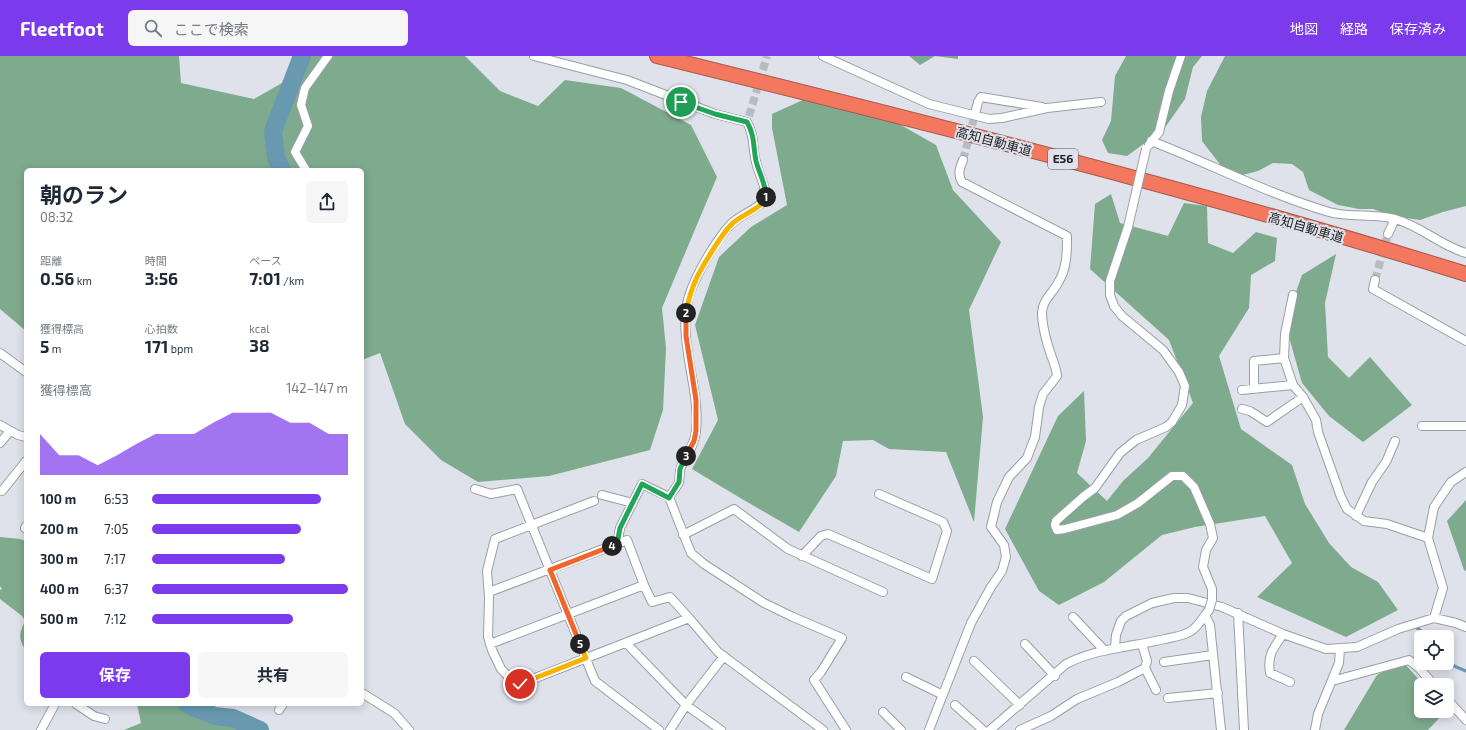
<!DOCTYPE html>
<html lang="ja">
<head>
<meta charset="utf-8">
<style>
  :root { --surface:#fff; --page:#f6f6f7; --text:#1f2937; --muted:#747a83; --accent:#7c3aed }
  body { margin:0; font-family:"Exo 2","Noto Sans JP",sans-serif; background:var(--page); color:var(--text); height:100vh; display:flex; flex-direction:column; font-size:15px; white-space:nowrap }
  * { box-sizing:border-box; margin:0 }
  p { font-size:13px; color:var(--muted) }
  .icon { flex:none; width:22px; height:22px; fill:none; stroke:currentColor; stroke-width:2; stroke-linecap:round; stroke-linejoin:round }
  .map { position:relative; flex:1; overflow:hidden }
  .panel { position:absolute; left:24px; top:112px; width:340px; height:538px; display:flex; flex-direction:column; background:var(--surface); border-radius:6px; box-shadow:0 2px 10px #0003 }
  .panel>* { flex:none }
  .controls { position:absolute; left:1414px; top:574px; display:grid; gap:8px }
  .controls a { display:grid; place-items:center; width:40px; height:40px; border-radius:6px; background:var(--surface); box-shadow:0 2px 10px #0003; font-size:20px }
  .pin { position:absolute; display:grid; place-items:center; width:34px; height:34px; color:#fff; margin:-17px; border:2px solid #fff; border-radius:50%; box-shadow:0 1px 4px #0007 }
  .km { position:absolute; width:20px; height:20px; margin:-10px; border-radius:50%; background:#222; color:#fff; font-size:11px; line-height:20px; text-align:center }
  .round { display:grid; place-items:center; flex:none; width:42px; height:42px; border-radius:6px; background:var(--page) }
  .overview { display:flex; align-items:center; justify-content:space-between; height:68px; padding:0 16px }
  h1 { font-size:22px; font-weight:700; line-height:30px }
  .metrics { display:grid; grid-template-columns:repeat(3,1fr); gap:6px; height:68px; padding:4px 16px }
  .metrics div { display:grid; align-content:center }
  .metrics b { font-size:17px; font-weight:700 }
  .metrics small { font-size:11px; font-weight:400 }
  .metrics p { font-size:11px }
  .chart { height:112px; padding:8px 16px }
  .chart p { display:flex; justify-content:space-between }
  .chart svg { width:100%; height:72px; margin-top:4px; fill:var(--accent); opacity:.7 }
  .button { display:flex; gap:8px; margin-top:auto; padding:8px 16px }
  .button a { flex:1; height:46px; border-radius:6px; background:var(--accent); color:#fff; font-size:16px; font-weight:700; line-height:46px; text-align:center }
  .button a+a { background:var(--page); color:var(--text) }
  ul { padding:0 16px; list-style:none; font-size:13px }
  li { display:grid; grid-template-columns:64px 48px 1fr; align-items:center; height:30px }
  li i { height:10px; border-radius:5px; background:var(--accent) }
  header { display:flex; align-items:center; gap:24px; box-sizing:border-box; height:56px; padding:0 20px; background:var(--accent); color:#fff }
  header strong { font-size:19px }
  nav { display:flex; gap:22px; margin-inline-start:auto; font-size:14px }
  .search { width:280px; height:36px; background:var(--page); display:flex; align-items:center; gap:10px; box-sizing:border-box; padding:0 14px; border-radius:6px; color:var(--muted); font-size:15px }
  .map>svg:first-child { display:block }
  .forest { fill:#7eaa8d }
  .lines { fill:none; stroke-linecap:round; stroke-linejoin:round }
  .stream { stroke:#6899b1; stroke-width:3 }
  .river { stroke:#6899b1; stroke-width:18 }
  .street-tunnel { stroke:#b9bbc3; stroke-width:8; stroke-dasharray:8 4; stroke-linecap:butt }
  .street-casing { stroke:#9a9ea6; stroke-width:10 }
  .highway-casing { stroke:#aa594a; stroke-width:16 }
  .street { stroke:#fff; stroke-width:8 }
  .highway { stroke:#f4775f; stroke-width:14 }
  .street-bridge-casing { stroke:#9a9ea6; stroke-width:10; stroke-linecap:butt }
  .street-bridge { stroke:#fff; stroke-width:8 }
  .split-1-casing { stroke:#fff; stroke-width:8 }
  .split-2-casing { stroke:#fff; stroke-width:8 }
  .split-3-casing { stroke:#fff; stroke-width:8 }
  .split-4-casing { stroke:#fff; stroke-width:8 }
  .split-5-casing { stroke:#fff; stroke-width:8 }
  .split-6-casing { stroke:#fff; stroke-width:8 }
  .split-1 { stroke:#22a559; stroke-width:5 }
  .split-2 { stroke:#f5b400; stroke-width:5 }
  .split-3 { stroke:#f0652b; stroke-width:5 }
  .split-4 { stroke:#22a559; stroke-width:5 }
  .split-5 { stroke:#f0652b; stroke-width:5 }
  .split-6 { stroke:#f5b400; stroke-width:5 }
  .labels { text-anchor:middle; stroke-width:4; stroke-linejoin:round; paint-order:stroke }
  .shield { fill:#dfe2eb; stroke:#595b60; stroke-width:1 }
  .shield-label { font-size:12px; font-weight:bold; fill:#202124 }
  .street-label { font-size:13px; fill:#202124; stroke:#dfe2eb }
</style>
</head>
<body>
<header>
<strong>Fleetfoot</strong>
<div class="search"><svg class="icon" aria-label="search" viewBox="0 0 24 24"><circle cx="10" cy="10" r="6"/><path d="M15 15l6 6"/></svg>ここで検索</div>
<nav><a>地図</a><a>経路</a><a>保存済み</a></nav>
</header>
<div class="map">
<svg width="1466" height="674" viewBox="0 0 1466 674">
  <rect width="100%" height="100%" fill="#dfe2eb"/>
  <path class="forest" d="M0 0H179L181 27 254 43 282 27 304 0H465L500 35 538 50 565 24 621 32 691 69 717 121 662 252 666 292 663 354 650 394 549 420 478 426 441 404 405 368 380 297 362 304V114H26V275L0 253Z
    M909 0H958V3L935 0 920 9Z
    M1126 0H1202L1193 11 1185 43 1164 73 1127 100 1108 97 1102 84 1111 65 1115 20Z
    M1225 0H1466V150L1443 156 1420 164 1392 160 1373 153H1359L1338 149 1309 134 1303 116 1292 108 1273 107 1258 115 1239 120 1222 111 1202 85 1201 61 1207 35Z
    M805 43 899 68 936 89 953 134 1001 186 969 254 983 361 974 466 946 396 889 393 873 384 843 385 836 420 799 476 742 443 692 413 718 364 695 269 719 201 751 171 787 149 772 72V58Z
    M1111 138 1120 167 1168 180 1184 147 1207 150 1208 187 1233 197 1256 176 1277 182 1275 205 1251 219 1249 252 1219 300 1241 373 1292 409 1305 448 1329 487 1351 511 1378 526 1398 554 1346 581 1257 541 1292 507 1265 460 1195 471 1162 479 1104 526 1059 549 1039 535 1005 473 1058 360 1084 335 1086 385 1077 417 1107 445 1123 425 1148 402 1193 347 1169 284 1090 213 1095 148Z
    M1336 198 1325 247 1328 301 1349 322 1370 301 1412 349 1363 386 1329 360 1302 327 1285 267 1302 219Z
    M1466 444V515L1464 514 1447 465Z
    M0 481 20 483 26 485V595C18 582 19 578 25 565L22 560 0 543V534L2 533 0 530Z
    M1402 605 1424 629H1421V655H1446L1428 674H1344L1377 619Z
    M137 648H180L214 668 237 667 254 674H124L141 667Z"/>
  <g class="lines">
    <path class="stream" d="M1417 572 1429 581
      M1447 597 1454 610 1466 615"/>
    <path class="river" d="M282 114 276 102 273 75 302 0
      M187 648 193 651 215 660 233 662 260 674"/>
    <path class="street-tunnel" d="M749 60 767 0
      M963 104 976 54
      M1375 224 1388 178"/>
    <defs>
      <path id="street" d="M534 0 627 24 715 58 747 66C755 80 752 91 756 106 759 119 766 129 766 143 757 154 742 158 732 167 717 182 697 217 690 237 675 279 701 332 696 375 695 389 686 399 681 411 679 416 680 421 679 426 677 431 672 437 669 441
        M823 0 929 48 989 63 1002 62 1047 52 1101 46
        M976 54 978 46 981 41 1042 51
        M1151 85C1211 108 1268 138 1329 156 1350 162 1374 157 1395 163 1421 170 1441 190 1466 197
        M1149 89 1159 76 1169 35 1181 0
        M306 114 295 96 308 70 301 49 305 32 328 0
        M1128 171 1110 225V239L1114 250 1122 260 1163 294 1179 316 1185 330 1182 349 1172 366 1166 371 1136 384 1120 397 1095 432 1083 441 1056 465 1055 469 1057 474 1065 473 1117 459 1138 447 1172 420H1183L1194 431 1210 468 1213 482 1206 494 1203 511 1212 533V544
        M1388 178 1395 163
        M1375 224 1373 233 1466 285
        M1293 239 1285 278 1284 302 1293 329 1303 341 1316 364 1318 376 1341 441 1347 453 1364 465 1387 468 1428 482 1443 532 1434 562
        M0 297 26 316
        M1254 333V305L1284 302
        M1242 334 1293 329
        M1242 353 1250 355 1267 366 1303 341
        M0 369 18 379 26 381
        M1422 370H1466
        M0 387 10 375
        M475 433 491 438 517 433 595 625 659 674
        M2 435 26 405
        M602 439 633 447
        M594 445 495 483 487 515 489 541 488 581 492 594 501 613 514 626 520 628 689 562 718 596 823 674
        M1356 460 1372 426 1386 406 1395 385
        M26 470 25 472 26 473
        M683 479 734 453 788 493 883 536
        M1428 482 1434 451 1451 426 1466 416
        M617 488 620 472 642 428 669 441 691 497 704 508 764 547 793 561 842 582 821 616 814 624 846 674
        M802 500 821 480 828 478 932 523 947 475 943 466 879 438
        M489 536 627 484 644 529 652 546 670 541 689 562
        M1238 557 1244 674
        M1205 559 1210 569 1221 674
        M1073 561 1105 595
        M1283 578C1274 592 1267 598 1270 617L1290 626
        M627 586 630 591 686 649 721 674
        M490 588 644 529
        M1025 588 1055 620
        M1115 591 1116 579 1121 565 1126 560 1152 547 1174 542H1188L1222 551 1283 578 1326 593 1357 591 1398 573 1434 562 1456 567 1466 571
        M974 605 1020 649
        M1164 606 1213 599
        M1145 612 1156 634
        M906 621 943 639
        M1332 625 1409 604 1420 613 1434 629
        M362 637 394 657 409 674
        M1168 642 1218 637
        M1447 643 1466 664
        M76 648 94 660 105 663
        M955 649 983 674
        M279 654 283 648
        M883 656 901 674
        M41 674 55 648
        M670 674 686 649 724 600
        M929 674 971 567 991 531 1002 515 1006 501 1004 489 991 471 997 446 1009 421 1027 402 1035 381 1039 351 1043 338 1057 320C1056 311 1054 307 1051 299 1047 288 1042 269 1042 257 1042 244 1054 236 1059 225 1067 212 1067 195 1067 180L962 126C957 118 960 112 963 104
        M990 674 1066 608C1096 592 1132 591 1165 583 1173 581 1184 580 1191 575 1198 571 1204 560 1209 554
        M1020 674 1051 660 1077 643 1118 626 1145 612 1147 605 1142 588
        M1315 674 1318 658 1339 607 1340 593"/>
      <path id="highway" d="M657 0C928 67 1200 135 1466 218"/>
    </defs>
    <use href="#street" class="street-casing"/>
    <use href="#highway" class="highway-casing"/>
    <use href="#street" class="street"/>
    <use href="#highway" class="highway"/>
    <defs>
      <path id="street-bridge" d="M1128 171 1146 93
        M1209 554 1212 544"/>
    </defs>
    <use href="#street-bridge" class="street-bridge-casing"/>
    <use href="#street-bridge" class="street-bridge"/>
  </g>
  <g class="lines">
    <defs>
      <path id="split-1" d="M681 46 715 58 747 66C755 80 753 90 756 105 759 117 766 128 766 141"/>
      <path id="split-2" d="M686 257C691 228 700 214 716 189 721 182 726 173 733 167 741 159 763 152 766 141"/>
      <path id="split-3" d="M686 257V280L696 344V375L694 385 686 400"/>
      <path id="split-4" d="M612 490 617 488 620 472 642 428 669 442 679 426 680 413 686 400"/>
      <path id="split-5" d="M580 588 550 514 612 490"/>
      <path id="split-6" d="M520 628 586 602 580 588"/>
    </defs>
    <use href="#split-1" class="split-1-casing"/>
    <use href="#split-2" class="split-2-casing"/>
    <use href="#split-3" class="split-3-casing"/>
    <use href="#split-4" class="split-4-casing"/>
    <use href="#split-5" class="split-5-casing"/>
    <use href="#split-6" class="split-6-casing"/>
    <use href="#split-1" class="split-1"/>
    <use href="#split-2" class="split-2"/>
    <use href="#split-3" class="split-3"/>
    <use href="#split-4" class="split-4"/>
    <use href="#split-5" class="split-5"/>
    <use href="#split-6" class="split-6"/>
  </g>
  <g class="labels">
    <rect class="shield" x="1048" y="93" width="30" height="20" rx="3"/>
    <g class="shield-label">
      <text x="1063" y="107">E56</text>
    </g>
    <g class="street-label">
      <text transform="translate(994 85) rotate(15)" y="5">高知自動車道</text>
      <text transform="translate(1306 171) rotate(16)" y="5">高知自動車道</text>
    </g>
  </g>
</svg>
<div class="controls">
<a><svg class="icon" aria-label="locate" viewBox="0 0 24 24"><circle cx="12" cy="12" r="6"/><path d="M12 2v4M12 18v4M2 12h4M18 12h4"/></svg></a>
<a><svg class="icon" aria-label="layers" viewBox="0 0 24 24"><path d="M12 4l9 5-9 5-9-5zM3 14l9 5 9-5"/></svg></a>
</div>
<div class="pin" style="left:681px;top:46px;background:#1e9e55"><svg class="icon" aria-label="arrive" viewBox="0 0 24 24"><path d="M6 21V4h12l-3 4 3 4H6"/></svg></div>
<div class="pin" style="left:520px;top:628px;background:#d93025"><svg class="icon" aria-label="check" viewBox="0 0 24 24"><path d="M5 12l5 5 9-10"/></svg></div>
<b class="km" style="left:766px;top:141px">1</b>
<b class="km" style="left:686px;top:257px">2</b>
<b class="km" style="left:686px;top:400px">3</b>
<b class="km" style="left:612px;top:490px">4</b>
<b class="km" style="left:580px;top:588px">5</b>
<section class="panel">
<div class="overview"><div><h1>朝のラン</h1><p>08:32</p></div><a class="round"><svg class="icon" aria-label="share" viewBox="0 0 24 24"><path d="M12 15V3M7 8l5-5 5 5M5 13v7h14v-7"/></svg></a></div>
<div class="metrics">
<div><p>距離</p><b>0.56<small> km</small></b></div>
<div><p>時間</p><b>3:56</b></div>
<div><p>ペース</p><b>7:01<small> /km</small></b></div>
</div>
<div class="metrics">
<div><p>獲得標高</p><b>5<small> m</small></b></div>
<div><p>心拍数</p><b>171<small> bpm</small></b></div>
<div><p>kcal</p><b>38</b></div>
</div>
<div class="chart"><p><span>獲得標高</span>142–147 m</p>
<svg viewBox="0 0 160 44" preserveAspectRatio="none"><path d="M0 44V19L10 32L20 32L30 38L40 32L50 25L60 19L70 19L80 19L90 12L100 6L110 6L120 6L130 12L140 12L150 19L160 19V44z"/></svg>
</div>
<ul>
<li><b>100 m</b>6:53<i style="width:86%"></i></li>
<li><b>200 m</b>7:05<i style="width:76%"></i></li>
<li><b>300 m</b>7:17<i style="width:68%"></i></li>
<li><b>400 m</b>6:37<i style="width:100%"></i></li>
<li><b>500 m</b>7:12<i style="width:72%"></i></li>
</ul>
<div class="button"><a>保存</a><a>共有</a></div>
</section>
</div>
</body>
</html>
